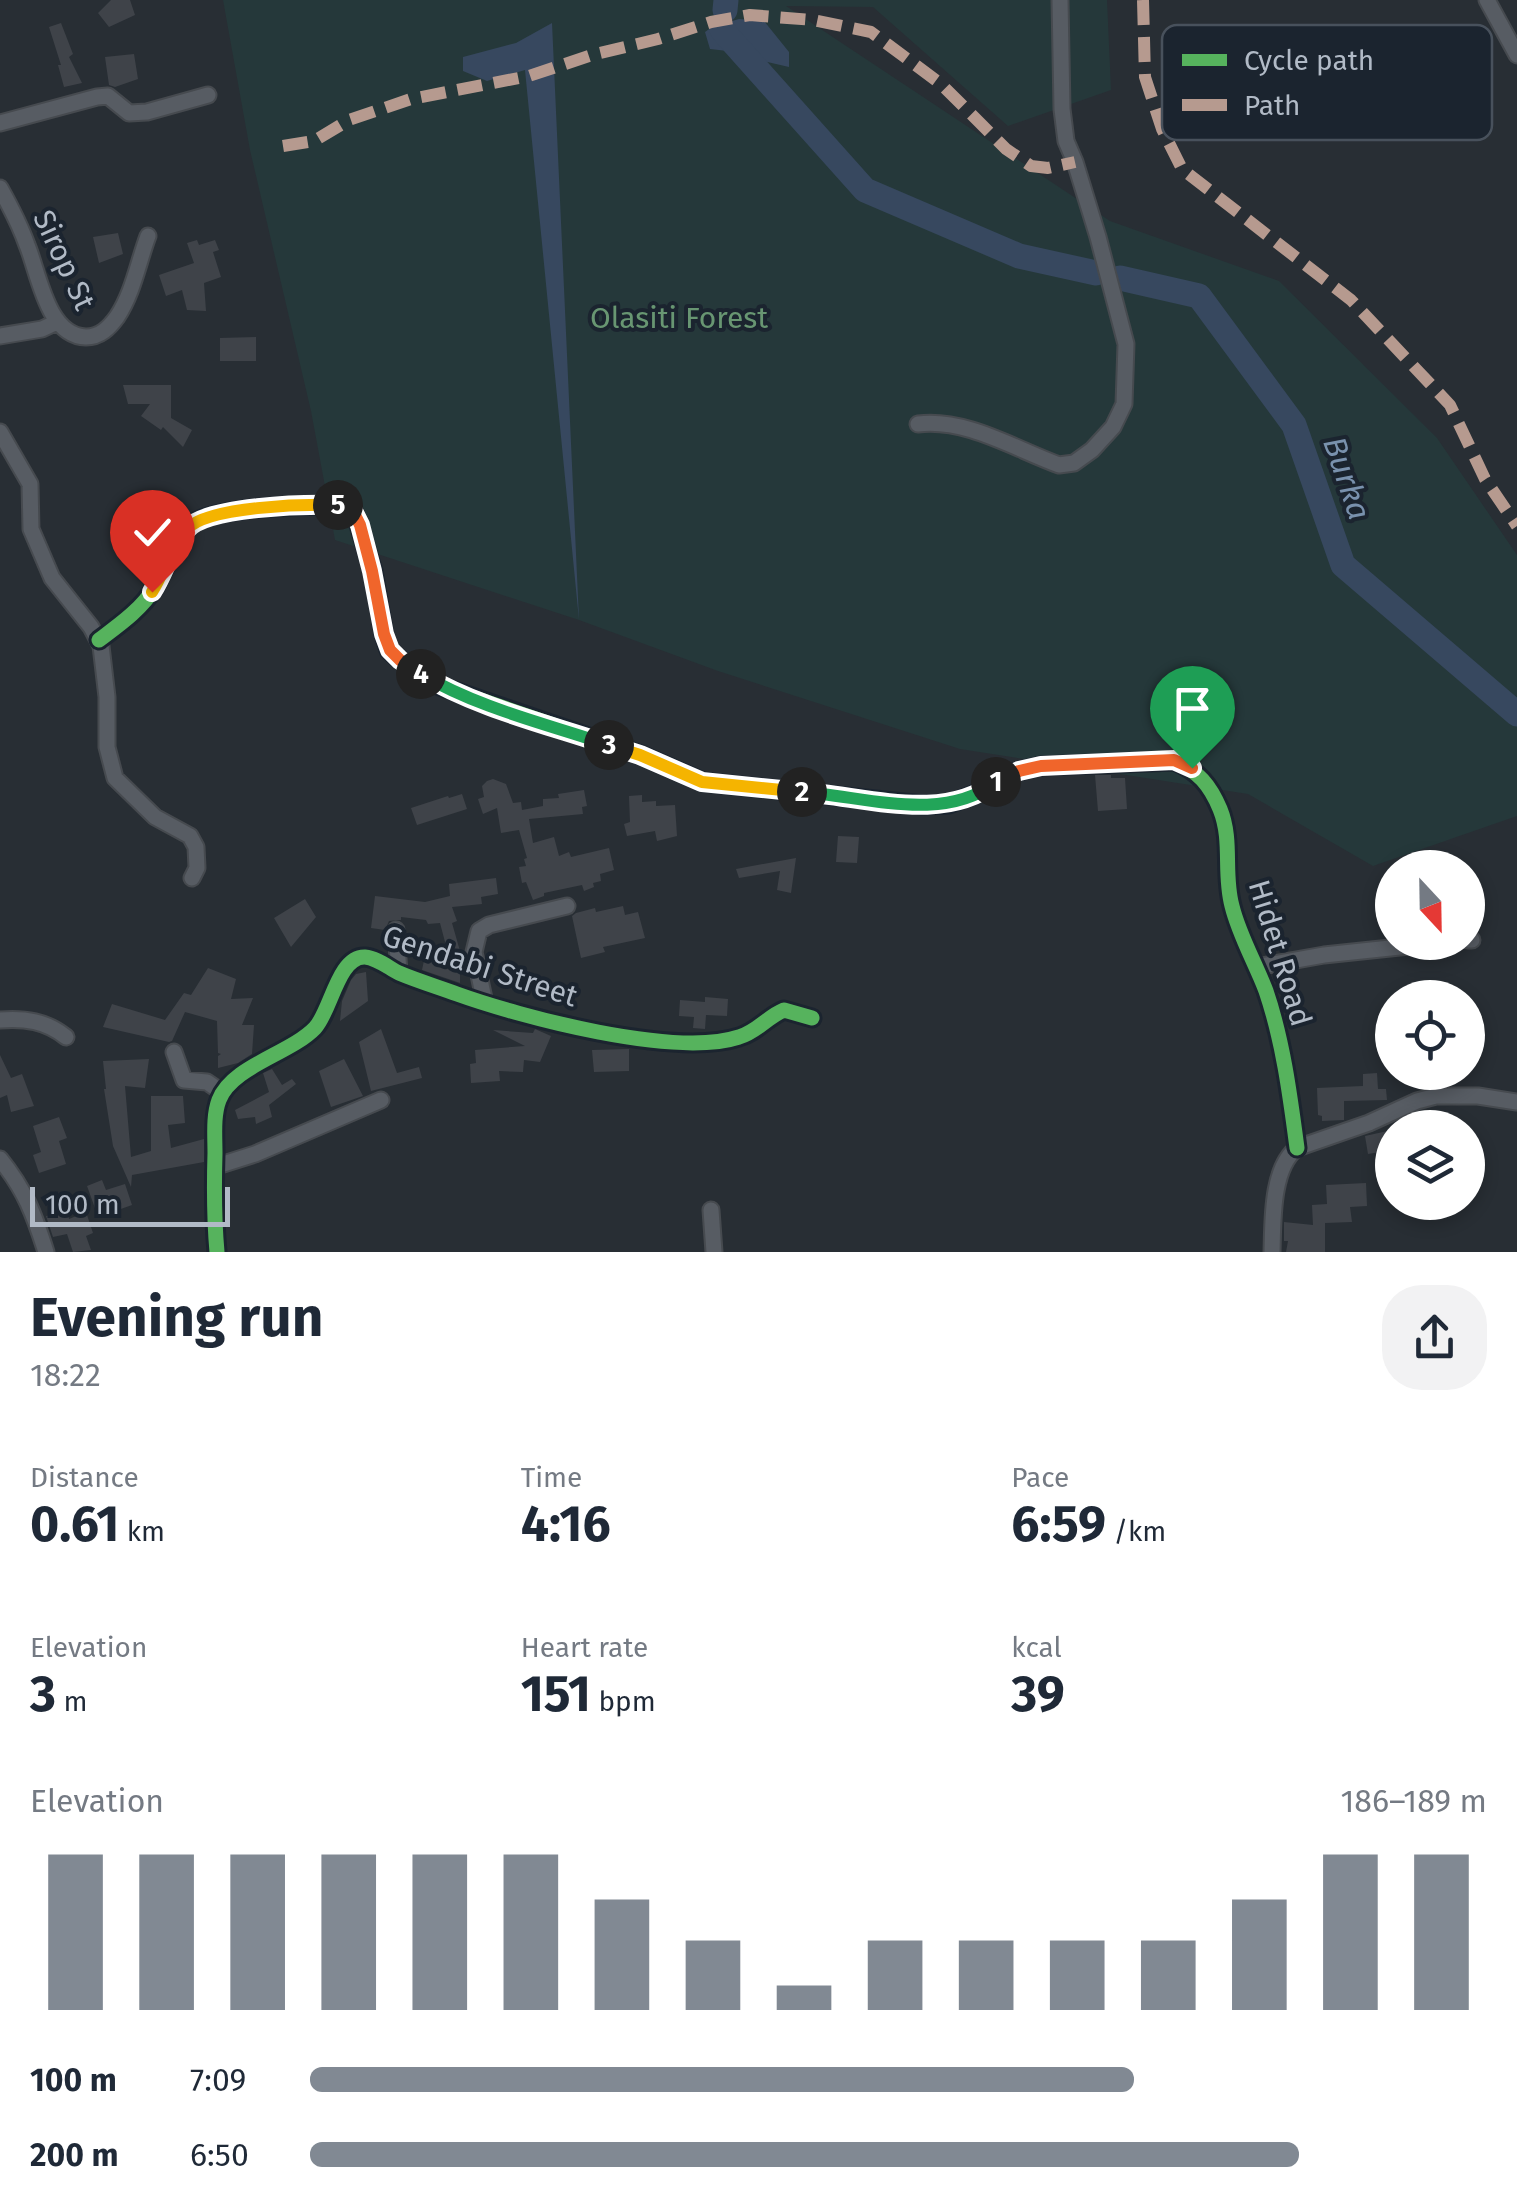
<!DOCTYPE html>
<html lang="en">
<head>
<meta charset="utf-8">
<style>
  :root { --surface:#fff; --page:#f2f2f3; --text:#1f2937; --muted:#747a83; --accent:#818993 }
  body { margin:0; font-family:"Fira Sans",sans-serif; background:var(--page); color:var(--text); height:100vh; display:flex; flex-direction:column; font-size:38px; white-space:nowrap }
  * { box-sizing:border-box; margin:0 }
  p { font-size:32px; color:var(--muted) }
  .icon { flex:none; width:55px; height:55px; fill:none; stroke:currentColor; stroke-width:2; stroke-linecap:round; stroke-linejoin:round }
  .map { position:relative; height:1252px; overflow:hidden }
  .panel { display:flex; flex-direction:column; background:var(--surface); flex:1 }
  .panel>* { flex:none }
  .needle { width:65px; rotate:158deg }
  .fabs { position:absolute; left:1375px; top:850px; display:grid; gap:20px }
  .fabs a { display:grid; place-items:center; width:110px; height:110px; border-radius:50%; background:var(--surface); box-shadow:0 5px 15px #0003; font-size:50px }
  .scale { position:absolute; left:30px; bottom:25px; width:200px; box-sizing:border-box; padding-left:10px; border:5px solid #b1bac6; border-top:0; font-size:28px; line-height:35px; white-space:nowrap; color:#b1bac6; -webkit-text-stroke:8px #1b242f; paint-order:stroke }
  .pin { position:absolute; display:grid; place-items:center; width:85px; height:85px; color:#fff; margin:-102px -42px; border-radius:50% 50% 50% 0; rotate:-45deg; box-shadow:0 0 10px #0007 }
  .pin .icon { rotate:45deg }
  .km { position:absolute; width:50px; height:50px; margin:-25px; border-radius:50%; background:#222; color:#fff; font-size:28px; line-height:50px; text-align:center }
  .round { display:grid; place-items:center; flex:none; width:105px; height:105px; border-radius:40px; background:var(--page) }
  .summary { display:flex; align-items:center; justify-content:space-between; height:170px; padding:0 30px }
  h1 { font-size:55px; font-weight:700; line-height:75px }
  .figures { display:grid; grid-template-columns:repeat(3,1fr); gap:15px; height:170px; padding:10px 30px }
  .figures div { display:grid; align-content:center }
  .figures b { font-size:50px; font-weight:700 }
  .figures small { font-size:28px; font-weight:400 }
  .figures p { font-size:28px }
  .chart { height:280px; padding:20px 30px }
  .chart p { display:flex; justify-content:space-between }
  .chart svg { width:100%; height:180px; margin-top:10px; stroke:var(--accent); stroke-width:6 }
  ul { padding:0 30px; list-style:none; font-size:32px }
  li { display:grid; grid-template-columns:160px 120px 1fr; align-items:center; height:75px }
  li i { height:25px; border-radius:12px; background:var(--accent) }
  .map>svg:first-child { display:block }
  .green { fill:#25383a }
  .water { fill:#37485f }
  .lines { fill:none; stroke-linecap:round; stroke-linejoin:round }
  .river { stroke:#37485f; stroke-width:25 }
  .building { fill:#3f4349 }
  .minor-casing { stroke:#464a4f; stroke-width:19 }
  .minor { stroke:#575c63; stroke-width:15 }
  .quiet { stroke:#b69a8f; stroke-width:12; stroke-dasharray:25 12; stroke-linecap:butt }
  .cycleway-casing { stroke:#1b242f; stroke-width:21 }
  .cycleway { stroke:#56b35d; stroke-width:15 }
  .split-1-casing { stroke:#fff; stroke-width:20 }
  .split-2-casing { stroke:#fff; stroke-width:20 }
  .split-3-casing { stroke:#fff; stroke-width:20 }
  .split-4-casing { stroke:#fff; stroke-width:20 }
  .split-5-casing { stroke:#fff; stroke-width:20 }
  .split-6-casing { stroke:#fff; stroke-width:20 }
  .split-1 { stroke:#f0652b; stroke-width:12 }
  .split-2 { stroke:#22a559; stroke-width:12 }
  .split-3 { stroke:#f5b400; stroke-width:12 }
  .split-4 { stroke:#22a559; stroke-width:12 }
  .split-5 { stroke:#f0652b; stroke-width:12 }
  .split-6 { stroke:#f5b400; stroke-width:12 }
  .labels { text-anchor:middle; stroke-width:8; stroke-linejoin:round; paint-order:stroke }
  .street-label { font-size:30px; fill:#b1bac6; stroke:#1b242f }
  .park-label { font-size:30px; fill:#689672; stroke:#1b242f }
  .water-label { font-size:32px; font-style:italic; fill:#7991ad; stroke:#1b242f }
  .key { fill:#1b242f; stroke:#48515c; stroke-width:2.5 }
  .key-label { font-size:28px; fill:#b1bac6 }
</style>
</head>
<body>
<div class="map">
<svg width="1517" height="1252" viewBox="0 0 1517 1252">
  <rect width="100%" height="100%" fill="#282e34"/>
  <path class="green" d="M223 0H1107L1111 90 1008 126 873 7 786 6 1110 221 1279 281 1437 438 1517 555V816L1373 866 1248 794 960 749 718 671 579 620 335 540 311 411 250 150Z"/>
  <path class="water" d="M739 19 764 21 789 52V67L755 59 745 53 710 49 705 32 712 27Z
    M552 23 579 620 525 70 487 81 463 71V57L516 43Z"/>
  <g class="lines">
    <path class="river" d="M725 10 726 0
      M722 30 865 190 1019 256 1096 273
      M1120 278 1199 296 1294 425 1343 565 1517 714"/>
  </g>
  <path class="building" d="M111 0H130L135 15 109 27 98 13Z
    M61 23 73 54 69 57 82 83 64 87 58 65H61L49 27Z
    M134 54 138 79 115 87 109 85 105 57Z
    M118 233 123 254 99 263 93 237Z
    M197 240 199 245 215 240 219 250 213 252 221 277 204 283 206 311 187 310 182 290 166 296 159 275 194 263 187 243Z
    M256 337V361H220V338Z
    M123 385H171V418L192 430 183 447 163 427 161 430 141 416 150 404H128Z
    M1095 775H1111V778H1125L1127 809 1098 811Z
    M493 779 506 784 513 803 521 802 522 810 543 806V799L559 798 558 794 584 790 587 806 582 807 583 814 529 819 533 843 554 837 559 856 569 852 571 857 609 848 614 870 600 874 601 881 593 883 594 887 584 891 582 885 544 893V896L533 900 526 882 522 883 519 867 526 866 524 859 527 858 519 830 501 833 497 808 483 814 478 799 484 797 482 786 487 781Z
    M462 794 467 809 417 825 411 808 448 796 449 798Z
    M642 795V802L656 801V806L675 805 677 836 657 841 655 831 627 836 624 824 630 822 629 796Z
    M838 836 859 837 857 863 836 862Z
    M796 858 791 893 777 890 780 871 739 878 736 869Z
    M496 878 498 894 481 897 482 904 452 907 457 921 452 923 460 951V983L422 970 426 951 449 957 440 923 428 924 426 920 401 917V920L389 921 385 930 371 928 375 896 425 902 450 896 449 884Z
    M305 899 316 917 291 947 274 918Z
    M623 906 625 915 638 912 645 938 603 947 605 952 581 958 572 916 576 913 595 908 596 912Z
    M208 968 236 979 231 999 253 998 242 1025H254L252 1054 238 1063 218 1068V1056L221 1054 218 1053 217 1021 185 1012 172 1041 169 1042 103 1027 112 1004 165 1020 184 993 191 995Z
    M366 972 368 1001 340 1021 342 1001 351 980 356 974Z
    M705 997 728 999 727 1016 706 1015 705 1029 693 1028 694 1017 679 1016 680 1000 705 1002Z
    M381 1029 397 1073 419 1067 422 1078 371 1091 359 1042Z
    M535 1029 551 1036 540 1062 524 1060 523 1072 499 1071 500 1081 471 1083 470 1064 476 1063 475 1050 525 1046 493 1030 533 1033Z
    M629 1049V1071L594 1072 592 1050Z
    M0 1055 11 1078 22 1074 34 1106 11 1112 7 1095 0 1098Z
    M149 1059 145 1088 125 1086 131 1157 151 1151V1096H183L185 1123 168 1125 171 1148 204 1139V1162L132 1175 131 1187 113 1146 104 1089H106L103 1061Z
    M344 1059 363 1096 331 1107 319 1071Z
    M272 1069 282 1085 292 1079 296 1084 269 1105 272 1117 256 1124 255 1117 238 1119 235 1110 269 1092 263 1073Z
    M1377 1073 1378 1089H1386L1387 1100 1344 1101V1120L1322 1121V1116L1318 1115 1317 1088 1363 1086V1074Z
    M59 1117 67 1138 59 1141 66 1164 39 1173 33 1155 41 1152 33 1126Z
    M1392 1130V1150L1368 1154 1365 1136Z
    M102 1180 106 1190 125 1184 132 1205 118 1210 116 1204 96 1211 87 1186Z
    M1366 1183 1367 1206 1350 1207 1352 1222 1325 1223V1252H1286L1288 1241H1284V1222L1313 1225 1312 1205 1327 1204 1326 1185Z
    M68 1212 69 1219 86 1212 93 1233 86 1236 91 1250 73 1252 67 1234 53 1237 46 1216Z"/>
  <g class="lines">
    <defs>
      <path id="minor" d="M1487 0 1517 55
        M0 123 97 97 108 96 129 113 147 112 208 95
        M0 188C10 206 20 225 27 245 39 274 47 336 86 337 100 337 109 328 117 317 133 293 138 263 148 236
        M0 336 42 329 57 322
        M918 424C966 418 1015 449 1059 465L1074 463 1092 450 1113 427 1124 404 1126 344 1098 237 1075 162 1066 141 1062 109 1060 0
        M0 432 30 484 31 529 52 578 91 627 101 646 107 697V747L115 778 155 817 190 836 196 847 197 868 192 878
        M99 640C119 625 142 609 155 587 167 568 172 542 189 526 211 506 309 505 341 505L353 511 359 525 373 571 384 634 389 650 400 660 440 686 641 755 703 782 923 805 949 804 986 790 1000 778 1019 771 1041 766 1175 761C1198 771 1210 785 1220 809 1233 841 1223 873 1232 906 1239 935 1255 962 1266 991 1283 1041 1290 1095 1297 1148
        M396 930 399 973
        M1468 940H1472
        M1256 967 1324 955 1447 942
        M485 1003 474 952 479 931 489 925 567 906
        M0 1020C25 1018 46 1021 66 1037
        M174 1052 184 1080 207 1082 223 1093
        M0 1159C25 1190 34 1214 46 1252
        M214 1167 255 1154 381 1100
        M711 1210 714 1252
        M217 1252C214 1219 214 1187 215 1153 215 1136 213 1116 219 1100 232 1066 290 1054 315 1028 331 1011 338 956 365 957 377 958 389 968 399 973 418 981 438 987 457 994 521 1017 675 1058 739 1037 757 1032 767 1017 784 1010L812 1018
        M1272 1252C1273 1222 1271 1168 1297 1148L1369 1123 1417 1101 1436 1096H1478L1517 1102"/>
    </defs>
    <use href="#minor" class="minor-casing"/>
    <use href="#minor" class="minor"/>
    <path class="quiet" d="M1143 0 1145 77 1162 129 1182 169 1351 300 1450 405 1485 479 1517 526
      M283 146 314 141 349 120 411 99 529 76 592 55 658 39 711 22 750 15 813 20 871 32 941 84 1006 149 1031 166 1048 168 1075 162"/>
    <defs>
      <path id="cycleway" d="M99 640C119 625 142 609 155 587 167 568 172 542 189 526 211 506 309 505 341 505L353 511 359 525 373 571 384 634 389 650 400 660 440 686 641 755 703 782 923 805 949 804 986 790 1000 778 1019 771 1041 766 1175 761C1198 771 1210 785 1220 809 1233 841 1223 873 1232 906 1239 935 1255 962 1266 991 1283 1041 1290 1095 1297 1148
        M217 1252C214 1219 214 1187 215 1153 215 1136 213 1116 219 1100 232 1066 290 1054 315 1028 331 1011 338 956 365 957 377 958 389 968 399 973 418 981 438 987 457 994 521 1017 675 1058 739 1037 757 1032 767 1017 784 1010L812 1018"/>
    </defs>
    <use href="#cycleway" class="cycleway-casing"/>
    <use href="#cycleway" class="cycleway"/>
  </g>
  <g class="lines">
    <defs>
      <path id="split-1" d="M996 782 1019 771 1041 766 1174 760 1192 768"/>
      <path id="split-2" d="M802 792C864 796 943 824 996 782"/>
      <path id="split-3" d="M609 745 640 755 702 782 802 792"/>
      <path id="split-4" d="M421 674C478 708 547 724 609 745"/>
      <path id="split-5" d="M338 505 348 507 353 511 360 525 372 571 384 634 390 650 400 660 421 674"/>
      <path id="split-6" d="M152 592C165 572 170 548 186 530 206 506 306 504 338 505"/>
    </defs>
    <use href="#split-1" class="split-1-casing"/>
    <use href="#split-2" class="split-2-casing"/>
    <use href="#split-3" class="split-3-casing"/>
    <use href="#split-4" class="split-4-casing"/>
    <use href="#split-5" class="split-5-casing"/>
    <use href="#split-6" class="split-6-casing"/>
    <use href="#split-1" class="split-1"/>
    <use href="#split-2" class="split-2"/>
    <use href="#split-3" class="split-3"/>
    <use href="#split-4" class="split-4"/>
    <use href="#split-5" class="split-5"/>
    <use href="#split-6" class="split-6"/>
  </g>
  <g class="labels">
    <g class="street-label">
      <text transform="translate(64 260) rotate(65)" y="10">Sirop St</text>
      <text transform="translate(1280 953) rotate(73)" y="10">Hidet Road</text>
      <text transform="translate(480 966) rotate(18)" y="10">Gendabi Street</text>
    </g>
    <g class="park-label">
      <text x="679" y="328">Olasiti Forest</text>
    </g>
    <g class="water-label">
      <text transform="translate(1347 478) rotate(71)" y="11">Burka</text>
    </g>
  </g>
  <rect x="1162" y="25" width="330" height="115" rx="15" class="key"/>
  <rect x="1182" y="54" width="45" height="12" fill="#56b35d"/>
  <rect x="1182" y="99" width="45" height="12" fill="#b69a8f"/>
  <g class="key-label">
    <text x="1244" y="70">Cycle path</text>
    <text x="1244" y="115">Path</text>
  </g>
</svg>
<div class="fabs">
<a><svg class="needle" viewBox="-14 -14 28 28"><path d="M0-13l5 13h-10z" fill="#e53935"/><path d="M0 13l5-13h-10z" fill="#747a83"/></svg></a>
<a><svg class="icon" aria-label="locate" viewBox="0 0 24 24"><circle cx="12" cy="12" r="6"/><path d="M12 2v4M12 18v4M2 12h4M18 12h4"/></svg></a>
<a><svg class="icon" aria-label="layers" viewBox="0 0 24 24"><path d="M12 4l9 5-9 5-9-5zM3 14l9 5 9-5"/></svg></a>
</div>
<div class="scale">100 m</div>
<div class="pin" style="left:1192px;top:768px;background:#1e9e55"><svg class="icon" aria-label="arrive" viewBox="0 0 24 24"><path d="M6 21V4h12l-3 4 3 4H6"/></svg></div>
<div class="pin" style="left:152px;top:592px;background:#d93025"><svg class="icon" aria-label="check" viewBox="0 0 24 24"><path d="M5 12l5 5 9-10"/></svg></div>
<b class="km" style="left:996px;top:782px">1</b>
<b class="km" style="left:802px;top:792px">2</b>
<b class="km" style="left:609px;top:745px">3</b>
<b class="km" style="left:421px;top:674px">4</b>
<b class="km" style="left:338px;top:505px">5</b>
</div>
<section class="panel">
<div class="summary"><div><h1>Evening run</h1><p>18:22</p></div><a class="round"><svg class="icon" aria-label="share" viewBox="0 0 24 24"><path d="M12 15V3M7 8l5-5 5 5M5 13v7h14v-7"/></svg></a></div>
<div class="figures">
<div><p>Distance</p><b>0.61<small> km</small></b></div>
<div><p>Time</p><b>4:16</b></div>
<div><p>Pace</p><b>6:59<small> /km</small></b></div>
</div>
<div class="figures">
<div><p>Elevation</p><b>3<small> m</small></b></div>
<div><p>Heart rate</p><b>151<small> bpm</small></b></div>
<div><p>kcal</p><b>39</b></div>
</div>
<div class="chart"><p><span>Elevation</span>186–189 m</p>
<svg viewBox="0 0 160 44" preserveAspectRatio="none"><path d="M5 44V6M15 44V6M25 44V6M35 44V6M45 44V6M55 44V6M65 44V17M75 44V27M85 44V38M95 44V27M105 44V27M115 44V27M125 44V27M135 44V17M145 44V6M155 44V6"/></svg>
</div>
<ul>
<li><b>100 m</b>7:09<i style="width:70%"></i></li>
<li><b>200 m</b>6:50<i style="width:84%"></i></li>
</ul>
</section>
</body>
</html>
